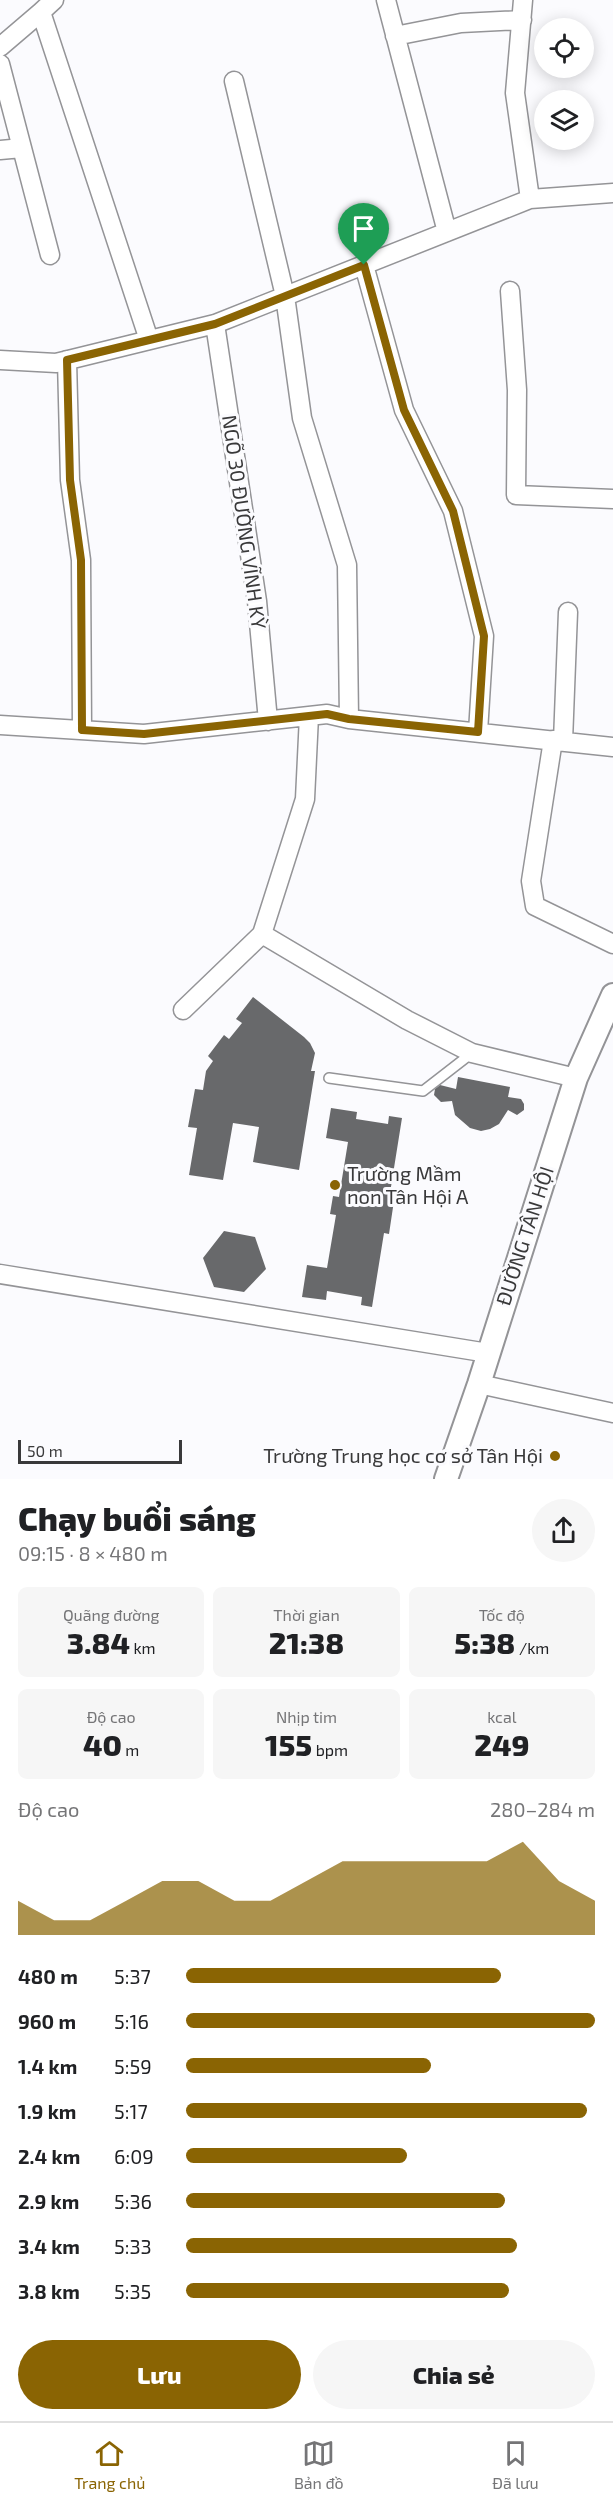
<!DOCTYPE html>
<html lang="vi">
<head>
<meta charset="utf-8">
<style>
  :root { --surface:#fff; --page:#f6f6f6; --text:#202124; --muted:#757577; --line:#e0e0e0; --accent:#8a6403 }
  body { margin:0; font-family:"Exo 2",sans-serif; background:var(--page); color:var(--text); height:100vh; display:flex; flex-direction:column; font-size:22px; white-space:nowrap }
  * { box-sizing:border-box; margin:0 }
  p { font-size:20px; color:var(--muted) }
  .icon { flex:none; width:33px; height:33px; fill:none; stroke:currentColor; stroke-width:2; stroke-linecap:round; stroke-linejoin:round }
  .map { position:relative; height:1479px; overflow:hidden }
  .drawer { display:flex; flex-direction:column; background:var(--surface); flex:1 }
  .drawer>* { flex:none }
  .tools { position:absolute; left:534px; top:18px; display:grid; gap:12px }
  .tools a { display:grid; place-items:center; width:60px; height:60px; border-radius:50%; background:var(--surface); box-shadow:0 3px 15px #0003; font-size:30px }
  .scale { position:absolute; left:18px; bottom:15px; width:164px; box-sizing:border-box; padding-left:6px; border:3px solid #39393a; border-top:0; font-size:16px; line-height:21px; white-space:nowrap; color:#39393a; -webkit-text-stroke:4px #fbfbfe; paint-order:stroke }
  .pin { position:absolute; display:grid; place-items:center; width:51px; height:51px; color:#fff; margin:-62px -26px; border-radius:50% 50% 50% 0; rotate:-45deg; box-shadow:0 0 6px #0007 }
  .pin .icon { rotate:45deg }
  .round { display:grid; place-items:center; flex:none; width:63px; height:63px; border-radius:32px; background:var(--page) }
  .head { display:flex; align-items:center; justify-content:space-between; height:102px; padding:0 18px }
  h1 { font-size:33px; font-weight:800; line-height:45px }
  .stats { display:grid; grid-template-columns:repeat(3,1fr); gap:9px; height:102px; padding:6px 18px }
  .stats div { display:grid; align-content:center; border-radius:9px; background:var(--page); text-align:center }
  .stats b { font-size:30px; font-weight:800 }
  .stats small { font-size:16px; font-weight:400 }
  .stats p { font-size:16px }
  .chart { height:168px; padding:12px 18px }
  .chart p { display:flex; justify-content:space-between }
  .chart svg { width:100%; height:108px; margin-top:6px; fill:var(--accent); opacity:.7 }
  .cta { display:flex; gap:12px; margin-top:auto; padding:12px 18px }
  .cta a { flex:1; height:69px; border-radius:36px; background:var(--accent); color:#fff; font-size:24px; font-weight:800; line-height:69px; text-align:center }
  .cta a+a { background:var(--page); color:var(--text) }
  ul { padding:0 18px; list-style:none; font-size:20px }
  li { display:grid; grid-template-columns:96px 72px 1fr; align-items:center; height:45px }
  li i { height:15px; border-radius:8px; background:var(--accent) }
  .tab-bar { display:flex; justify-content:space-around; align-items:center; height:84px; border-top:2px solid var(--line); background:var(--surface); font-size:16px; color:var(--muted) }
  .tab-bar a { display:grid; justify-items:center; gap:3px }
  .tab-bar .active { color:var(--accent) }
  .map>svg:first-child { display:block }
  .building { fill:#68696b }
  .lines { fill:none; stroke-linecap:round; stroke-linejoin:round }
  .service-casing { stroke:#949497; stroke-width:12 }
  .minor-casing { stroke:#949497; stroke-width:21 }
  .tertiary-casing { stroke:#949497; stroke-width:26 }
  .service { stroke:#fff; stroke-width:9 }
  .minor { stroke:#fff; stroke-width:18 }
  .tertiary { stroke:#fff; stroke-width:22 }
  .route-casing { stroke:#fff; stroke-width:12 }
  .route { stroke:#8a6403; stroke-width:8 }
  .poi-dot { fill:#8a6403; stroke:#fbfbfe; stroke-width:2 }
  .labels { text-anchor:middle; stroke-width:6; stroke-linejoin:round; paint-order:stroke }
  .street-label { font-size:20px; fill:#39393a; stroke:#fbfbfe }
  .poi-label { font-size:20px; fill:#39393a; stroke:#fbfbfe; text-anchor:start }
</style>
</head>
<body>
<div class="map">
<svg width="613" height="1479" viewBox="0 0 613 1479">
  <rect width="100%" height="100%" fill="#fbfbfe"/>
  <path class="building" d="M253 997 304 1037 310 1043 315 1053 311 1071H315L299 1170 253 1162 259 1127 233 1123 223 1180 189 1175 197 1128 188 1127 195 1089 203 1090 206 1071 213 1061 208 1056 224 1035 229 1039 242 1023 236 1019Z
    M458 1077 510 1087 508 1097 521 1099 524 1104V1110L517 1115 508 1110 499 1124 490 1129 481 1131 470 1128 455 1115 452 1101 441 1102 434 1095 435 1089 440 1085 456 1089Z
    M331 1108 357 1112 356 1119 388 1124 389 1116 402 1118 390 1193 395 1194 389 1234 384 1233 372 1307 361 1305 362 1297 327 1291 326 1300 302 1297 307 1265 327 1268 336 1215 330 1214 333 1196 339 1197 348 1142 326 1138Z
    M224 1231 255 1237 266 1269 244 1292 214 1287 203 1258Z"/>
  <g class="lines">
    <defs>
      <path id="service" d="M329 1078 423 1091 472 1053"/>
      <path id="minor" d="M54 0 41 12 149 340
        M386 0 447 232
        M523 0 515 93 530 199
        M395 36 461 23 522 20
        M0 47 41 12
        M0 64 50 255
        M234 81 285 296 302 418 347 565 349 719
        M0 150 22 148
        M364 265 404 410 453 511 484 636 478 732
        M510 291 517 390 516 495 613 499
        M215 324 257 601 268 721
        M0 360 56 363 215 324 530 199 613 193
        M67 360 70 480 81 560 82 730
        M309 716 305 799 262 934 407 1020 472 1053 576 1078
        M0 725 144 734 327 714 349 719 613 747
        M553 740 531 881 535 906 613 944
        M563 741 568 612
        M183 1010 262 934
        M0 1274 488 1353
        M479 1384 613 1413"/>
      <path id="tertiary" d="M446 1479 479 1384 576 1078 613 995"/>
    </defs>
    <use href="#service" class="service-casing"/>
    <use href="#minor" class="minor-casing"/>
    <use href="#tertiary" class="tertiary-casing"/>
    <use href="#service" class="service"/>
    <use href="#minor" class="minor"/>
    <use href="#tertiary" class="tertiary"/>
  </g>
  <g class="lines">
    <defs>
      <path id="route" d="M364 265 404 410 453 511 484 636 478 732 349 719 327 714 144 734 82 730 81 560 70 480 67 360 215 324Z"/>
    </defs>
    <use href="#route" class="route-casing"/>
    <use href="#route" class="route"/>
  </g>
  <g class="poi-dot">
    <circle cx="335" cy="1185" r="6"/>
    <circle cx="555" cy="1456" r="6"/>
  </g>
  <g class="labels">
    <g class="street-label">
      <text transform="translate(244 522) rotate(82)" y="7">NGÕ 30 ĐƯỜNG VĨNH KỲ</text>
      <text transform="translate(525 1236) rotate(-72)" y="7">ĐƯỜNG TÂN HỘI</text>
    </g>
    <g class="poi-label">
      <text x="347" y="1181">Trường Mầm<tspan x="347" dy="23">non Tân Hội A</tspan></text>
      <text x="543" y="1463" text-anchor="end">Trường Trung học cơ sở Tân Hội</text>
    </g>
  </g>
</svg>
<div class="tools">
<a><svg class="icon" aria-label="locate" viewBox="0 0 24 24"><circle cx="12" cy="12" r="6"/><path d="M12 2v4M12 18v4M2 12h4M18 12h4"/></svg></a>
<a><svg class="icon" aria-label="layers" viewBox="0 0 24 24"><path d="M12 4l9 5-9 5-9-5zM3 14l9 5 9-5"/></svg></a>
</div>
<div class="scale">50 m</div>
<div class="pin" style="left:364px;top:265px;background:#1e9e55"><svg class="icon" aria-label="arrive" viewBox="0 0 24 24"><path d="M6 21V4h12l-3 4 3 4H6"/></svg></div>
</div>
<section class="drawer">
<div class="head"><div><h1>Chạy buổi sáng</h1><p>09:15 · 8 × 480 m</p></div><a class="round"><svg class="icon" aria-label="share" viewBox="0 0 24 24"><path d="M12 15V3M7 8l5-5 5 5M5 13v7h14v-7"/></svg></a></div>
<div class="stats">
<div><p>Quãng đường</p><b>3.84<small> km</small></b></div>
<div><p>Thời gian</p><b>21:38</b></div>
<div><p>Tốc độ</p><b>5:38<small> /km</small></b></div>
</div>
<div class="stats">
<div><p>Độ cao</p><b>40<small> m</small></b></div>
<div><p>Nhịp tim</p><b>155<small> bpm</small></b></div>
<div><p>kcal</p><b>249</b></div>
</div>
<div class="chart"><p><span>Độ cao</span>280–284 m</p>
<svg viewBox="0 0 160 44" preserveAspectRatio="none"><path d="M0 44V30L10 38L20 38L30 30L40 22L50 22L60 30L70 30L80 22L90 14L100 14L110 14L120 14L130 14L140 6L150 22L160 30V44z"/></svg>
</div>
<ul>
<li><b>480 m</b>5:37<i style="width:77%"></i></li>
<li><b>960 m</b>5:16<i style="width:100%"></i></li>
<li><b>1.4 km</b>5:59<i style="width:60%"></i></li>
<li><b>1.9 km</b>5:17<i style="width:98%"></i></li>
<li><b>2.4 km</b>6:09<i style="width:54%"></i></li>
<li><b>2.9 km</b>5:36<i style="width:78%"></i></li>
<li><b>3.4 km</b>5:33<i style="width:81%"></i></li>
<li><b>3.8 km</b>5:35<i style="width:79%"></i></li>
</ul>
<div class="cta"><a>Lưu</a><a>Chia sẻ</a></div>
</section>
<nav class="tab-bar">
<a class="active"><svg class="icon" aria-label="home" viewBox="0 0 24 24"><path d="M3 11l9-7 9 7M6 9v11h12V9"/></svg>Trang chủ</a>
<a><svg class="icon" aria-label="map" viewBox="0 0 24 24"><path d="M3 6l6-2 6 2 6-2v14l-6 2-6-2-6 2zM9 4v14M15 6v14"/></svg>Bản đồ</a>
<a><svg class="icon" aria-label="saved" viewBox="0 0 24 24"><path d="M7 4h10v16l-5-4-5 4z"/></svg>Đã lưu</a>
</nav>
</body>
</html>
